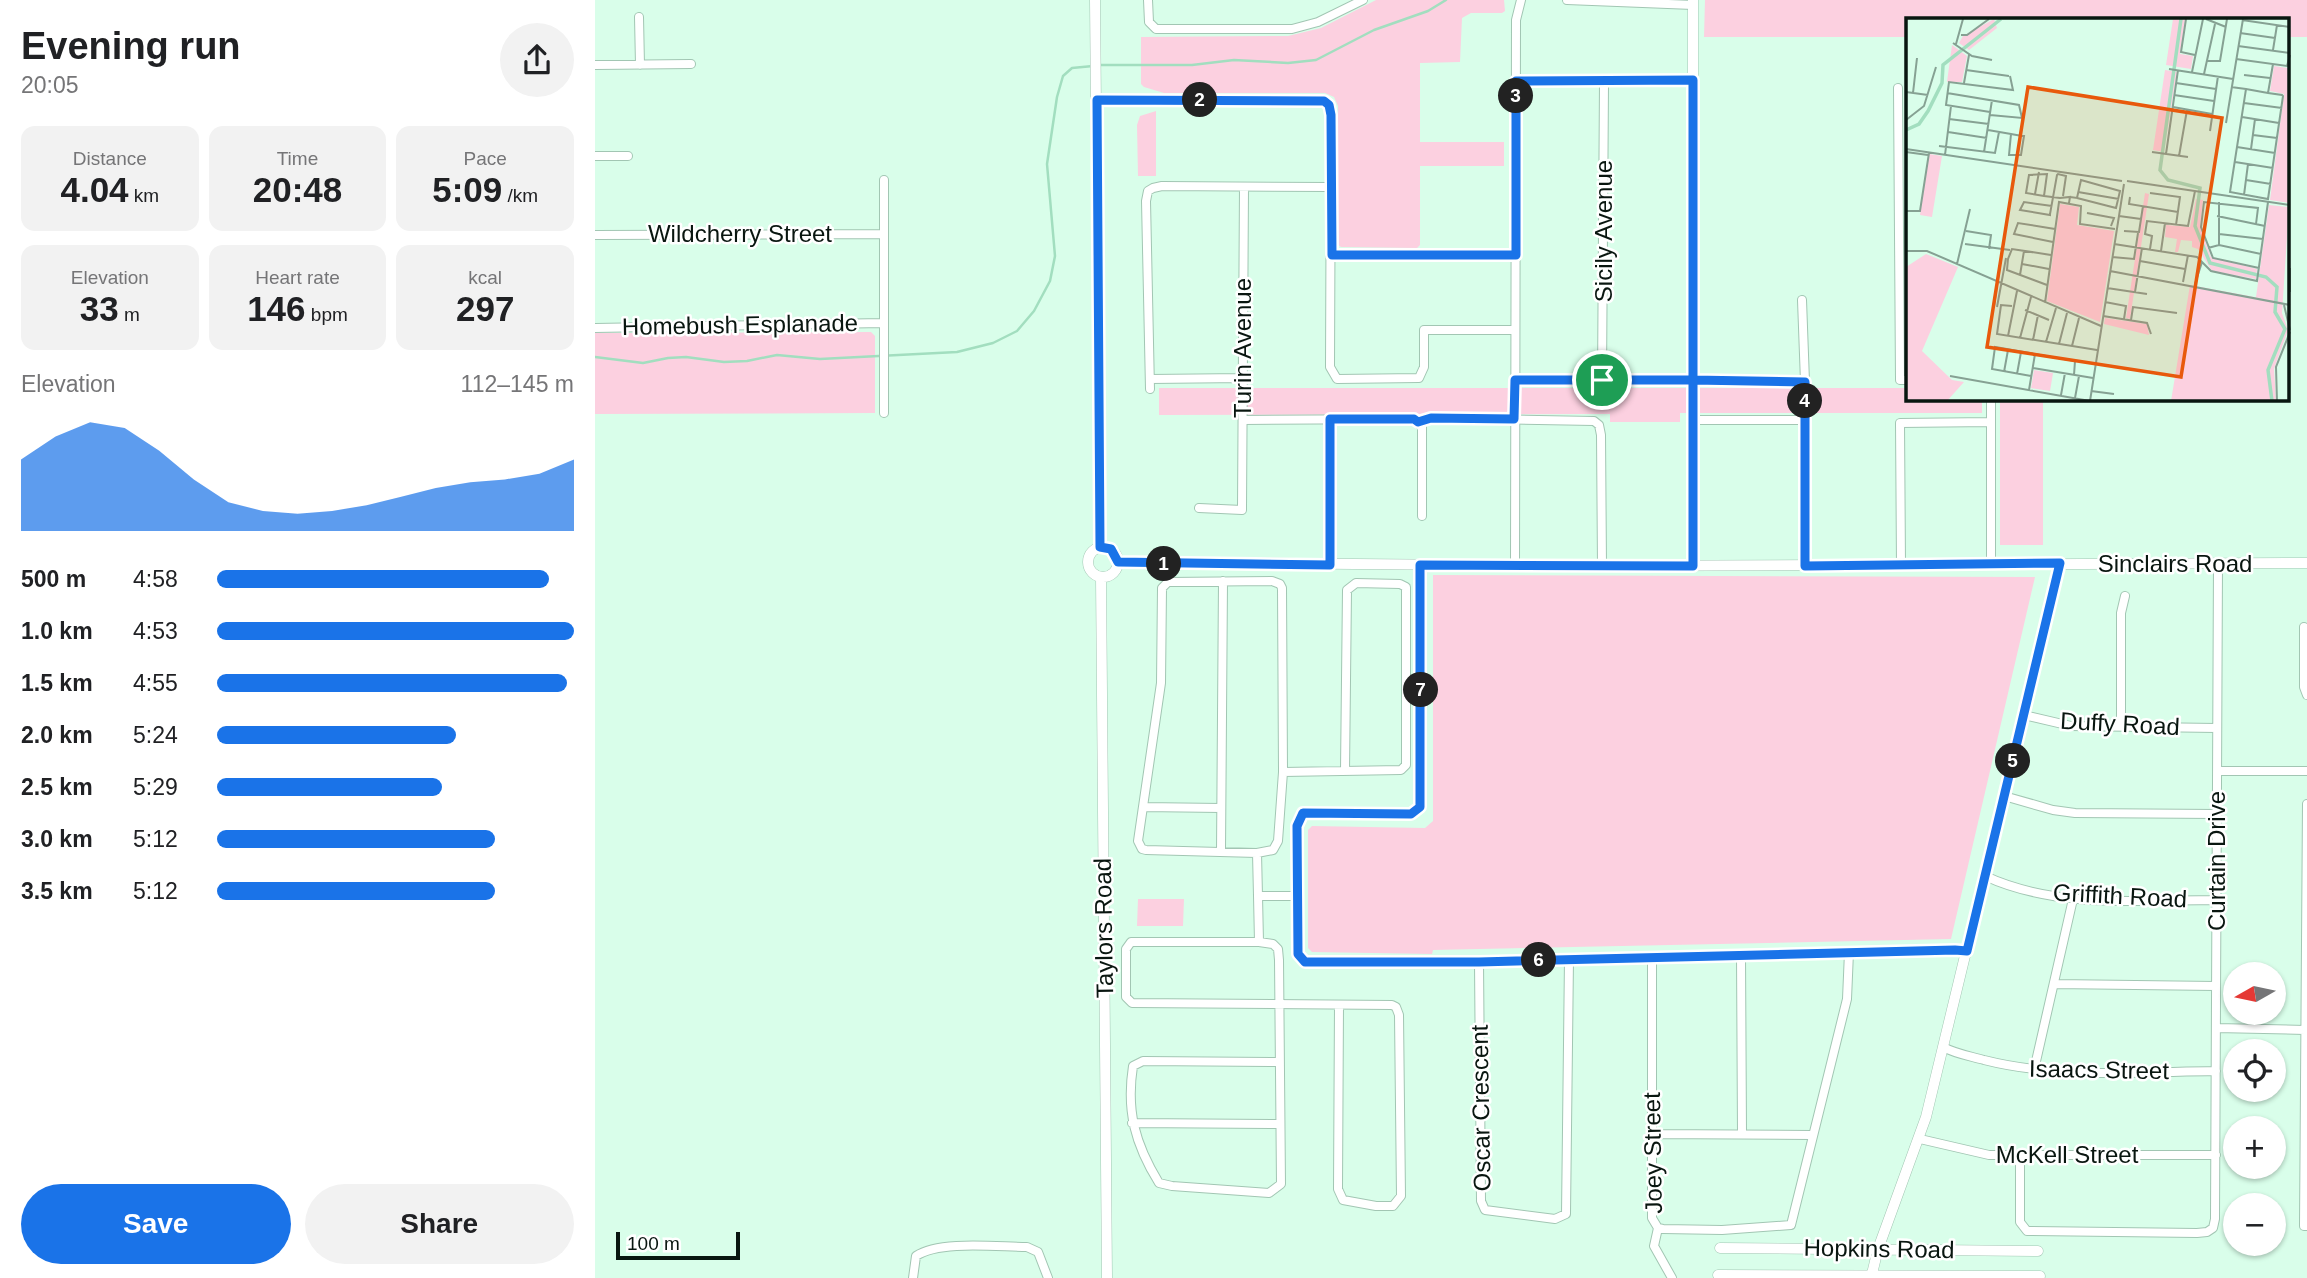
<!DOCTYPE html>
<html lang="en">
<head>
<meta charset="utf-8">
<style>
  :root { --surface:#fff; --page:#f2f2f2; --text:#202124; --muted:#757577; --accent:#1a73e8 }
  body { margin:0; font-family:Arial,sans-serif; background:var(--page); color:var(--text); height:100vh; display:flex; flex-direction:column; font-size:26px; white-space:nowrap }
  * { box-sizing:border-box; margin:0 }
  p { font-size:23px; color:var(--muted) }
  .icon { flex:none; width:38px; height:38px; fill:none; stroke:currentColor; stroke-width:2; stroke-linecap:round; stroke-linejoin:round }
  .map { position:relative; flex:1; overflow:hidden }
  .side { display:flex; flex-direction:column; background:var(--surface); width:595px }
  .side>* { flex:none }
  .needle { width:46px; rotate:261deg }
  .buttons { position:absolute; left:1628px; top:962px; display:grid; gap:14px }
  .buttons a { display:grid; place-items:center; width:63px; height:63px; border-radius:50%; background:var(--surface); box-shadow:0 2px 5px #0004; font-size:35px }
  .scale { position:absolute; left:21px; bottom:18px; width:124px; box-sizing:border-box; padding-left:7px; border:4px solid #091610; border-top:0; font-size:19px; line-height:24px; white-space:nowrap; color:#091610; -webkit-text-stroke:5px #fff; paint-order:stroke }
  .pin { position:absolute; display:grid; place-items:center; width:60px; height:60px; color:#fff; margin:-30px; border:4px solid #fff; border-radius:50%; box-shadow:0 2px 7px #0007 }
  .km { position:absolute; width:35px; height:35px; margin:-18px; border-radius:50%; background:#222; color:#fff; font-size:19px; line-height:35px; text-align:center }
  .round { display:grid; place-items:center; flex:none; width:74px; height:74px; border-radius:37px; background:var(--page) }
  .headline { display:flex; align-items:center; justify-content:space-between; height:119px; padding:0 21px }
  h1 { font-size:38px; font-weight:700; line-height:52px }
  .figures { display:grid; grid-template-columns:repeat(3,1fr); gap:10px; height:119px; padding:7px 21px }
  .figures div { display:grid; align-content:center; border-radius:14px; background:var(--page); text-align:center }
  .figures b { font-size:35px; font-weight:700 }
  .figures small { font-size:19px; font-weight:400 }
  .figures p { font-size:19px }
  .chart { height:196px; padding:14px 21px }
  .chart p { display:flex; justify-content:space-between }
  .chart svg { width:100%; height:126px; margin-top:7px; fill:var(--accent); opacity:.7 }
  .button { display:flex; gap:14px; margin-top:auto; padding:14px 21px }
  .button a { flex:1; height:80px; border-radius:42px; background:var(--accent); color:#fff; font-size:28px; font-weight:700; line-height:80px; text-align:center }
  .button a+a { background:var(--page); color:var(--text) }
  ul { padding:0 21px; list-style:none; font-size:23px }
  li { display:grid; grid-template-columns:112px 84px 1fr; align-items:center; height:52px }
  li i { height:18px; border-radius:9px; background:var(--accent) }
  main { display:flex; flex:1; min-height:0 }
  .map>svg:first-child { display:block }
  .green { fill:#fcd0e0 }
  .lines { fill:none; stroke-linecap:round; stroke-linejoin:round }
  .stream { stroke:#a2debf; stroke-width:2.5 }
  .minor-casing { stroke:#a2c6b3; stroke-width:10 }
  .tertiary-casing { stroke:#a2c6b3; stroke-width:11 }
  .minor { stroke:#fff; stroke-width:8 }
  .tertiary { stroke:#fff; stroke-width:10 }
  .route-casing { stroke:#fff; stroke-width:14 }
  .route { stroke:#1a73e8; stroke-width:9 }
  .labels { text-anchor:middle; stroke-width:5; stroke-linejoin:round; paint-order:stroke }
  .street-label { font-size:24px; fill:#091610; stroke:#fff }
  .inset-river { fill:none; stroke:#a2debf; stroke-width:3.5 }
  .inset-road { fill:none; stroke:#86a193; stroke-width:2 }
  .view { fill:#e8590c; fill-opacity:0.15; stroke:#e8590c; stroke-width:3.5 }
  .inset-edge { fill:none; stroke:#091610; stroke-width:3.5 }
</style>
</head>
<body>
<main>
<section class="side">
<div class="headline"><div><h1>Evening run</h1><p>20:05</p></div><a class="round"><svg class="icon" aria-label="share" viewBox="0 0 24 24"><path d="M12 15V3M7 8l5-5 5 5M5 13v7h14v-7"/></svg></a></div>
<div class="figures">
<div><p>Distance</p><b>4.04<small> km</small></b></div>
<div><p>Time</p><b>20:48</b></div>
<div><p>Pace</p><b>5:09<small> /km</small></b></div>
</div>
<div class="figures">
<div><p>Elevation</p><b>33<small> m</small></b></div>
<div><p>Heart rate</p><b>146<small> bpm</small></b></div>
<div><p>kcal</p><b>297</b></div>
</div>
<div class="chart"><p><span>Elevation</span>112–145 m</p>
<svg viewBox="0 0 160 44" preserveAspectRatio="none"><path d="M0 44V19L10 11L20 6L30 8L40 16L50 26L60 34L70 37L80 38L90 37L100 35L110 32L120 29L130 27L140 26L150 24L160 19V44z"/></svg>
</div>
<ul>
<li><b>500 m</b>4:58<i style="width:93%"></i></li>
<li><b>1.0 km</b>4:53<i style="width:100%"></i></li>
<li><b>1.5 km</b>4:55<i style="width:98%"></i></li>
<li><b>2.0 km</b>5:24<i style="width:67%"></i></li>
<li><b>2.5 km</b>5:29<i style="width:63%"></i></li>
<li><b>3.0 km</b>5:12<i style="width:78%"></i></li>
<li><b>3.5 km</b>5:12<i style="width:78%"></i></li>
</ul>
<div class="button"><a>Save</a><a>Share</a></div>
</section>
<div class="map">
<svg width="1712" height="1278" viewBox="0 0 1712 1278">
  <rect width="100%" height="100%" fill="#d9feea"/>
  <path class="green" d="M781 0H909L910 11 907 13H876L867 18 865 62 825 63V142H909V166H825V245L822 248 746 247 742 244 743 106 739 97 730 93H569L549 87 546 84V37L693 36 726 28Z
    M1110 0H1712V37H1693V19H1313V37H1109Z
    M561 111V176H543L542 125 545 116Z
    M276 332 280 336V413L0 414V333Z
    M564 388H1313V399H1387V413H1085V422H1015V414L564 415Z
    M1405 399H1448V545H1405Z
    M838 575 1440 577 1356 939 838 950 837 954 717 952 713 948V830L717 826 830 828 838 821Z
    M543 899H589L588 926H542Z"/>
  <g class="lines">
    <path class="stream" d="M504 65H597L639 60 693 63 721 60 779 30 833 11 851 0
      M0 357 48 363 73 358 91 357 129 362 152 361 182 355 225 359 362 352 398 343 422 331 439 311 455 281 460 256 452 164 462 97 468 76 477 68 498 66"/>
    <defs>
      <path id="minor" d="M553 0 554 22 561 29H697L723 22 768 0
        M972 0 1098 5
        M44 17 45 65
        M0 65 96 64
        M921 81H1098
        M1303 88 1305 380H1313
        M502 100H723L734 105 736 115 735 367 742 379 824 378 829 367V330H920
        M0 156H33
        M289 180V413
        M0 235 289 234
        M737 255H921
        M1207 300 1210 382V566
        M0 328 289 323
        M555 379 648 378
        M920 380 1210 382
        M1007 380 1009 82
        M555 389 551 201 553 191 558 188 567 186 736 187
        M1396 399V564
        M648 420 819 419 827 427V516
        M1098 420H1209
        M823 422 836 418 999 421 1004 425 1006 435 1007 566
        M604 508 647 510 649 187
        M735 565V420
        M825 565V807L816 814 708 813 702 826 703 954 710 962H884L1361 949 1372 951
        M1306 565 1305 423 1396 422
        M920 566 921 20 926 0
        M1709 627V687L1712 695
        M1429 715 1476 726 1622 728
        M1526 726V613L1530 596
        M1622 771H1712
        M688 772 806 770 811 765V587L805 584 761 583 752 590 750 771
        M1409 796 1458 810 1480 813 1622 814
        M1712 804 1709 1226H1712
        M548 807 626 808
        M626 851 628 581
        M662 853 678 850 683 841 688 772 687 588 685 584 677 581 573 582 567 588 566 683 543 841 547 849 551 850 662 853 663 896
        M1390 876C1461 909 1545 900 1621 900
        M664 942H536L531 949V997L537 1003 797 1005 801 1007 804 1015 806 1196 798 1206H781L748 1200 743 1189 744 1005
        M1146 955 1147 1133
        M1057 957V1218L1063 1228 1068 1229 1127 1230 1196 1225 1252 999 1254 952
        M884 962 886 1201 890 1210 960 1219 971 1214 974 959
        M1459 984 1621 986
        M1621 1028 1710 1030
        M1348 1047C1361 1054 1375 1056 1389 1060 1464 1079 1544 1072 1621 1071
        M685 1062 548 1061 538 1066C531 1111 540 1144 564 1183L577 1186 674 1193 686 1184 684 960 683 949 678 944 664 942 663 896H702
        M1439 1070 1478 899
        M537 1123 685 1124
        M1056 1134 1217 1135
        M1325 1139 1394 1155H1621
        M1425 1155V1222L1432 1231 1602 1233 1612 1232 1618 1228 1620 1219 1623 564
        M1063 1228 1059 1246 1077 1278
        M318 1278 321 1256C345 1240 403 1247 432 1247L443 1252 453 1278"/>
      <path id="tertiary" d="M500 0 505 547
        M493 562a15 15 0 1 1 30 0a15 15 0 1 1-30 0Z
        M523 562 979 566 1712 563
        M1098 566V0
        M506 577 512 1278
        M1125 1248 1443 1251
        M1123 1275 1445 1276
        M1276 1278 1283 1249 1331 1117 1465 563"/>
    </defs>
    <use href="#minor" class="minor-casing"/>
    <use href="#tertiary" class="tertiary-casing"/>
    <use href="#minor" class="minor"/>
    <use href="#tertiary" class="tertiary"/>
  </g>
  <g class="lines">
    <defs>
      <path id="route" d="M1007 380H920L919 419 836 418 823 422 819 419H735V565L523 562 516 549 505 547 502 100 729 101 734 105 736 115 737 255H921V81L1098 80V380L1210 382V566L1465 563 1372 951 1360 950 884 962H710L703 954 702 826 708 813 816 814 825 807V565L1098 566V380H1007"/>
    </defs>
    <use href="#route" class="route-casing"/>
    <use href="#route" class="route"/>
  </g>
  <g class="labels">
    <g class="street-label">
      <text transform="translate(1009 231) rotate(-90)" y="8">Sicily Avenue</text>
      <text x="145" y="242">Wildcherry Street</text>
      <text transform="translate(145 325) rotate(-1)" y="8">Homebush Esplanade</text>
      <text transform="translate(648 348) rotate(-90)" y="8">Turin Avenue</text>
      <text x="1580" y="572">Sinclairs Road</text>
      <text transform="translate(1525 724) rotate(3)" y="8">Duffy Road</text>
      <text transform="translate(1622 861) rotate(-90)" y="8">Curtain Drive</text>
      <text transform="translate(1525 896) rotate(3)" y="8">Griffith Road</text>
      <text transform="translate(509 928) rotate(-91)" y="8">Taylors Road</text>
      <text transform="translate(1504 1070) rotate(1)" y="8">Isaacs Street</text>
      <text transform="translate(886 1108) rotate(-91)" y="8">Oscar Crescent</text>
      <text transform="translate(1058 1153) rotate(-91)" y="8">Joey Street</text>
      <text x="1472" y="1163">McKell Street</text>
      <text transform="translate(1284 1249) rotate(1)" y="8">Hopkins Road</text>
    </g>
  </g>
  <g transform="translate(1311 18)">
    <rect width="383" height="383" fill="#d9feea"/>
    <path d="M88 1 91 10 63 32 53 25 57 18ZM267 1H279L274 36 287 38 285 51 260 47ZM46 27 61 38 56 64H41ZM383 43V185L364 182 378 76 364 73 368 48 382 50ZM259 52 271 54 258 134 247 132ZM23 136 36 138 26 199 14 197ZM239 175 243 176 224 301 220 300ZM290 181 297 182 294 209 305 239 351 251 350 261 306 253 292 231 286 229V223L275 222 272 234H269L271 221 259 219 260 207 284 209ZM154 186 173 189 171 207 208 213 194 304 141 283ZM363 187 383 189 376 295 382 312 368 351 370 383H265L284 267 359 281 350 279ZM20 236 52 249 16 333 46 362 58 364 41 383H0V249ZM199 300 241 306 243 317 198 306ZM128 352 147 355 144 373 125 370Z" fill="#fcd0e0"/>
    <path class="inset-river" d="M275 1 254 152 262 162 294 170 289 208 304 245 360 259 371 269 369 294 379 311 362 352 366 383M0 112 13 106 22 93 36 65 37 47 95 1"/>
    <path class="inset-road" d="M280 1 275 34 289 37M300 1 320 9M336 2 384 9M334 15 369 20M55 17H61L83 1M47 25 66 38 86 42M50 26 57 1M332 28 384 35M367 32 371 7M330 41 381 48 384 37M300 43H314L321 1M263 51 327 61M60 52 103 58M286 54 297 1M298 56 309 6M338 57 364 60M58 65 63 37M270 65 310 71M325 69 340 71 362 75 376 77 377 78 362 181 324 174 340 71M0 74 22 77M7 75 11 40M41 75 113 87 116 100 84 97M362 75 367 46M268 77 308 83M338 85 376 90M267 89 306 96M84 94 40 87 43 64 107 72 104 58M336 99 373 105M43 101 83 106M0 102 18 88 30 49M320 105 337 1M82 112 105 116 116 118H118L115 137H103L105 116M304 113 312 58M42 114 81 120M347 117 371 120M33 128 89 135 93 114M331 129 369 135M0 131 216 163M345 131 349 101M0 134 22 137M78 134 86 82M246 134 282 139M260 136 272 52M39 137 45 88M273 138 281 92M329 144 367 150M340 162 365 166M221 163 384 187M172 174 213 181M244 175 274 179 270 207M129 176 133 154M338 177 342 146M138 178 141 156 123 157 120 175 138 178 154 180 164 179 163 185M164 179 171 180 175 162 214 173 210 190 171 180M224 179 223 186 272 194M313 184V227M146 188 118 184 114 192 144 197V196L151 157 152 156 160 158 157 178M0 193H14L23 135M181 195 208 200 205 208M213 198 235 201M311 198 359 208M350 206 352 190 298 184 295 209 307 240 353 250M60 213 85 217 83 231M218 213 233 214 237 188M313 216 357 221M147 224 108 216 112 205 149 211M59 226 104 232M208 226 291 239 305 253 351 263 362 184M302 230 313 227 355 236M244 231 246 218 239 216 241 203 282 208 289 173M0 233H21L195 308M255 233 259 205M206 239 228 241 232 215M234 243 279 251M51 246 64 191M116 246 143 251M384 250V274M204 253 384 287M114 257 118 233M277 264 282 237M289 266 296 244M141 267 101 252 102 241 106 231 145 237M201 270 241 276M229 274 236 230M199 284 220 288 218 301M139 285 153 184 175 188 174 206 209 211M378 287 384 312M88 288 95 240M106 288 95 287 91 316 191 332M91 289 100 240M119 292 143 302M197 298 241 305 245 316M225 302 227 289 271 295M102 318 111 273M114 320 125 279M127 322 132 297M140 324 150 290M153 326 161 295M166 328 173 300M127 350 187 360M98 354 102 332M111 356 115 334M44 358 184 383M125 358 86 351 89 329 169 343 168 357M123 372 129 336M185 373 208 376M155 377 159 355M169 380 173 358M184 383 218 166M371 383 370 349 384 314"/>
    <path class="view" d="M122 69 316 100 275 359 81 329Z"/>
    <rect width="383" height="383" class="inset-edge"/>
  </g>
</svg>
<div class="buttons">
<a><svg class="needle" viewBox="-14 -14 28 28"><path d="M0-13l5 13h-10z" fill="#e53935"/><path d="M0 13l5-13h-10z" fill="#757577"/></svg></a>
<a><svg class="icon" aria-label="locate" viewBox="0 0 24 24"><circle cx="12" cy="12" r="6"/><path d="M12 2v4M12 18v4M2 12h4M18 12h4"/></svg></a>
<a>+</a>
<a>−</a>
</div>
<div class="scale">100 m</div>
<div class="pin" style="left:1007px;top:380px;background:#1e9e55"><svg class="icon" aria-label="arrive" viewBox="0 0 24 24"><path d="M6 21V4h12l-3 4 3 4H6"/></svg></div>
<b class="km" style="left:569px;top:564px">1</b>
<b class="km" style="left:605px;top:100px">2</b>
<b class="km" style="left:921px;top:96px">3</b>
<b class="km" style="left:1210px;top:401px">4</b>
<b class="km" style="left:1418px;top:761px">5</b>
<b class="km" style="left:944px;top:960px">6</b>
<b class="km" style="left:826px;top:690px">7</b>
</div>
</main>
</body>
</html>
